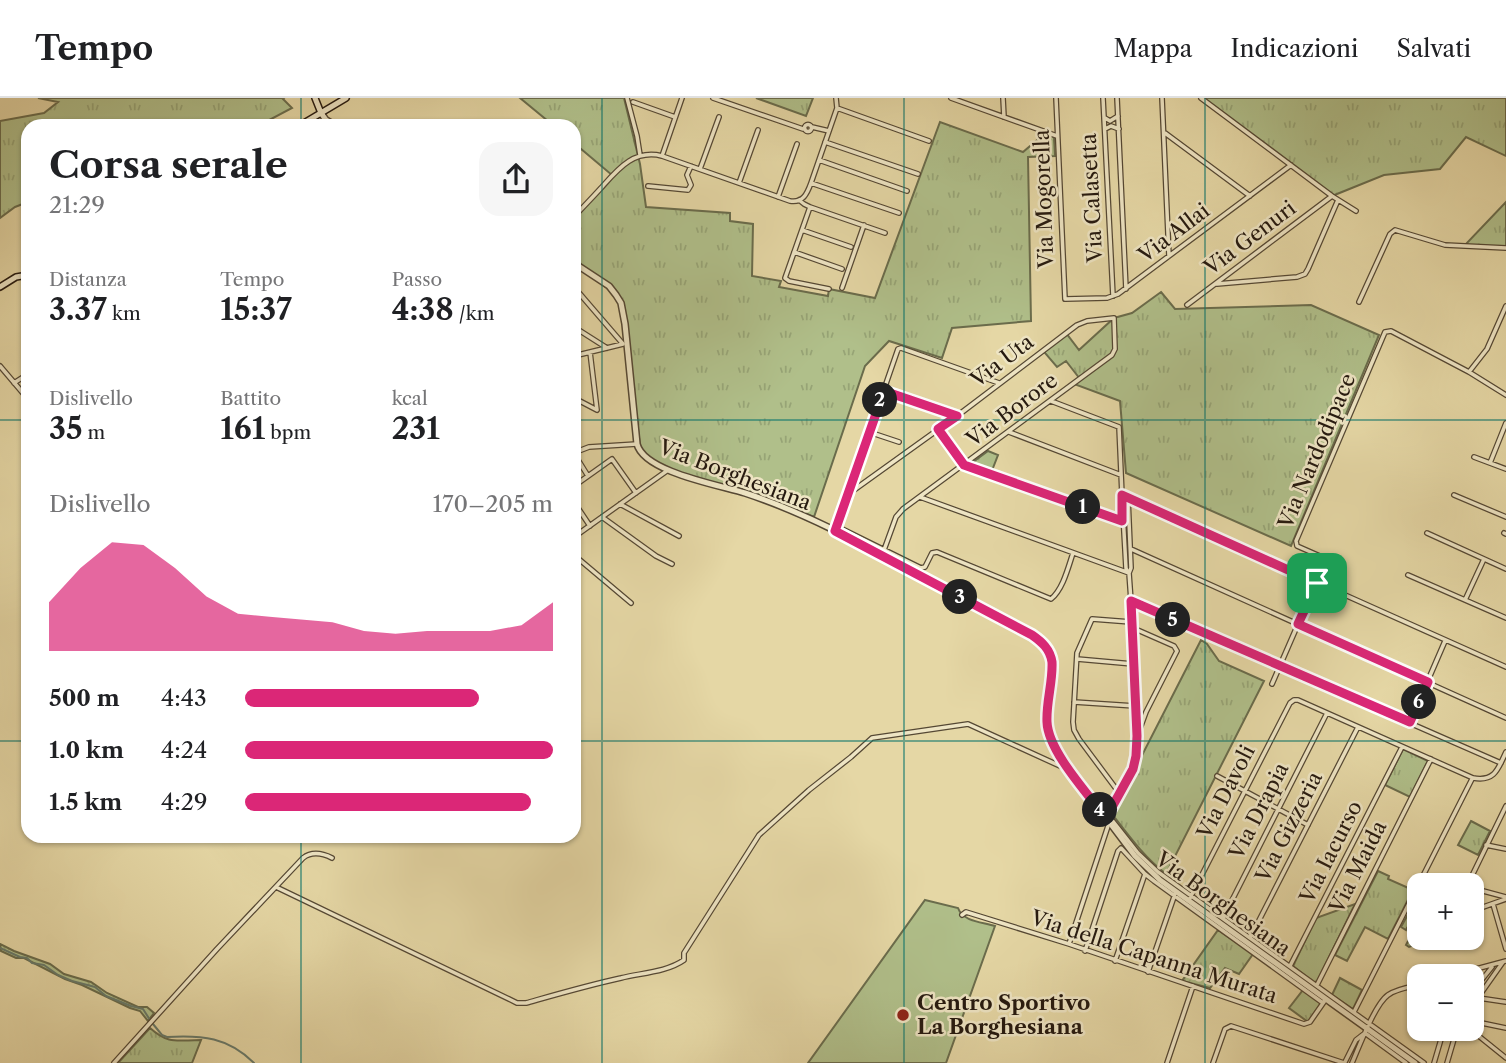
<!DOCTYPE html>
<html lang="it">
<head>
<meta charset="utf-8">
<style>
  :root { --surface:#fff; --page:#f6f6f6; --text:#202124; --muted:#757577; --line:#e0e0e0; --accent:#db2777 }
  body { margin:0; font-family:"Libre Caslon Text",serif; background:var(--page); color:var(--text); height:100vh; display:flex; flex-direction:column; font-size:26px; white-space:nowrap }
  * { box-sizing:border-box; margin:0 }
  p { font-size:23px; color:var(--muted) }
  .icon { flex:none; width:38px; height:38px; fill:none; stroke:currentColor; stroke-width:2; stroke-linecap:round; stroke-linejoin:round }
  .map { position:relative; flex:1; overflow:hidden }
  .side { position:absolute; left:21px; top:21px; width:560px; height:724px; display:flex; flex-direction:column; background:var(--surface); border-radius:21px; box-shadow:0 2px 5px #0004 }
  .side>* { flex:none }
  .tools { position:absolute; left:1407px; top:775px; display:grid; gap:14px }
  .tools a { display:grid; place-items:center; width:77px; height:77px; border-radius:14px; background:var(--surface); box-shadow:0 2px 5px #0004; font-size:35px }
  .pin { position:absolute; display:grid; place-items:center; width:60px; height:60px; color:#fff; margin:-30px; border-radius:14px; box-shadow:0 4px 10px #0006 }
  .km { position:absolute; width:35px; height:35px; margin:-18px; border-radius:50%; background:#222; color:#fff; font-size:19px; line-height:35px; text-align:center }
  .round { display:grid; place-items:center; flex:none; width:74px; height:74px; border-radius:21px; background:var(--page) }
  .overview { display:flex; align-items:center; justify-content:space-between; height:119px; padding:0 28px }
  h1 { font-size:38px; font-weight:700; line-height:52px }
  .stats { display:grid; grid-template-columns:repeat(3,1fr); gap:10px; height:119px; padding:7px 28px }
  .stats div { display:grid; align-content:center }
  .stats b { font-size:30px; font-weight:700 }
  .stats small { font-size:19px; font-weight:400 }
  .stats p { font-size:19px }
  .chart { height:196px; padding:14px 28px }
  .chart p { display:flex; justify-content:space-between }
  .chart svg { width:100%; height:126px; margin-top:7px; fill:var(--accent); opacity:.7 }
  ul { padding:0 28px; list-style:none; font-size:23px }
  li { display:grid; grid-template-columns:112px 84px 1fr; align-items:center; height:52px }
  li i { height:18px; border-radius:9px; background:var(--accent) }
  header { display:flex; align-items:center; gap:42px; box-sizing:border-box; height:98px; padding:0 35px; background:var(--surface); border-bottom:2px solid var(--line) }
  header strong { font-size:33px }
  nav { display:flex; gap:38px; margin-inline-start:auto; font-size:24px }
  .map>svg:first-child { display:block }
  .grass { fill:url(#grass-tufts); stroke:#6a6c4c; stroke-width:2 }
  .pitch { fill:#b0bf8a; stroke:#6a6c4c; stroke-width:2 }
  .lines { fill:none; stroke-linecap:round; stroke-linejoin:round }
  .stream { stroke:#697a6a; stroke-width:2 }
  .minor-casing { stroke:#554834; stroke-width:6 }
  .tertiary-casing { stroke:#554834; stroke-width:8 }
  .secondary-casing { stroke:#25190f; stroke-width:8 }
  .minor { stroke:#eee5c4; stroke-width:3.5 }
  .tertiary { stroke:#eee5c4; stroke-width:5 }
  .secondary { stroke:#eee5c4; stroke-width:5 }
  .route-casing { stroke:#fff; stroke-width:14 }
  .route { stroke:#db2777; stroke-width:9 }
  .grid { fill:none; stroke:#0f766e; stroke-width:2; stroke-opacity:0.55 }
  .poi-dot { fill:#8f2418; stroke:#eee5c4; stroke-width:2.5 }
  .labels { text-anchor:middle; stroke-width:5; stroke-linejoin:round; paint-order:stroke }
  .street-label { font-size:21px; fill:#25190f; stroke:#eee5c4 }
  .poi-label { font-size:21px; font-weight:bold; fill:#25190f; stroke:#eee5c4; text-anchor:start }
</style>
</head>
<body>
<header>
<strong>Tempo</strong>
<nav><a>Mappa</a><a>Indicazioni</a><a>Salvati</a></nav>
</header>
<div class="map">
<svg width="1506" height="965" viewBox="0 0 1506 965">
  <defs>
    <pattern id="grass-tufts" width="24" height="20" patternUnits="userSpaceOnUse" patternTransform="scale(1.75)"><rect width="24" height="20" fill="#b0bf8a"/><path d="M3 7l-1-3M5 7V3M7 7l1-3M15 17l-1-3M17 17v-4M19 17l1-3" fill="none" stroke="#97a476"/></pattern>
  </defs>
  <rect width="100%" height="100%" fill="#e5d7a5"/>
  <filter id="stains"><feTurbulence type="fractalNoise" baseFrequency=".00286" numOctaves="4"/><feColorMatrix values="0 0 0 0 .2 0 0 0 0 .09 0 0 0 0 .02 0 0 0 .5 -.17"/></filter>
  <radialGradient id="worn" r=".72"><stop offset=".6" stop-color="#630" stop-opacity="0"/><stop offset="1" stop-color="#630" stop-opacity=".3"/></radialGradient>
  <path class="grass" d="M38 0H284L283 1 292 10 258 28H28V104L15 109 0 120V23L44 15 58 4Z
    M520 0H624L640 66 646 109 730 115V123L753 126 752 178 781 183 779 189 828 198 829 191 875 200 940 24 1023 54 1044 36 1054 39 1055 58 1028 59 1031 223 952 230 942 260 889 243 865 268 814 419 788 408 668 372 641 355 625 226 616 197 574 165V119L612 77 574 45V28H554Z
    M756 0H813L806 18Z
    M1201 0H1506V58L1466 39 1440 71 1384 77 1332 98Z
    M1506 104V150L1464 148Z
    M1161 194 1175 211 1311 207 1379 237 1291 448 1126 375 1120 303 1074 286 1080 281 1066 263 1057 269 1045 255V252L1066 235 1079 252 1114 220 1132 215Z
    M988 353 998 357 991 375 969 367Z
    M1201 542 1207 546 1219 563 1264 583 1166 776C1144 759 1129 738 1112 716Z
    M1403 651 1428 663 1410 699 1385 687Z
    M1471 723 1490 733 1478 757 1458 747Z
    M1378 773 1389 778 1388 781 1413 792 1388 841 1365 829 1347 863 1335 857Z
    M1355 806 1316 886 1293 868 1316 820Z
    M1407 818 1418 823 1416 827 1419 828V840H1434L1409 849 1406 847 1413 834 1407 830 1406 832 1401 829Z
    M1218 832 1253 856 1239 876 1225 870 1210 890 1182 883Z
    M0 846 14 853 50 866 64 876 91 884 107 895 138 909H147L154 915 148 923 140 913 130 910 82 887 65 881 24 860H16L1 853Z
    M1340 880 1362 892 1353 911 1332 897Z
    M1303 892 1321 905 1308 924 1289 910Z
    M150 930C169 947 177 942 201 942L192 965H118Z"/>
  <path class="pitch" d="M925 802 958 810C963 824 983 824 995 828L946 965H808Z"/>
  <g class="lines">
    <path class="stream" d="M0 850 20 859 27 860 32 865 44 867 58 877 72 883 95 889 106 898 131 908 143 911 150 922
      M153 926 162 937 167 939C202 937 228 939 254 965"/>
    <defs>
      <path id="minor" d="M627 0 637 38 640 57
        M713 0 803 31H805
        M951 0 1057 38
        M1003 0 1004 19
        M1056 0 1065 201 1107 200 1118 196 1291 67
        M1103 0 1113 198
        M1117 0 1126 191
        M1162 0 1169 158
        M1201 0 1332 98 1356 113
        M633 4 675 19
        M837 10 929 43
        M1105 20 1110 23 1118 18
        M804.5 30a3.5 3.5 0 1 1 7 0a3.5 3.5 0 1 1-7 0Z
        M812 29 829 33
        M1105 31 1111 28 1119 31
        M1165 35 1250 98
        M825 44 918 76
        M662 58 682 0
        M819 62 907 93
        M700 71 719 19
        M739 85 758 32
        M811 85 899 115
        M648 88 688 92 691 87 687 77 691 68
        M778 99 797 46
        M799 102 804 106 810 109 785 180 789 183 829 191
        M810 109 885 135
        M574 119C583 109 592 100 601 90 618 71 634 51 662 58L790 103C803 105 807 96 811 85L837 10 836 0
        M802 132 851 149
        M794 154 842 171
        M1217 186 1297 179 1305 176 1308 171 1338 102
        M574 189 623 246
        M842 190 864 127
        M1359 204 1390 136 1395 132 1445 147 1506 150
        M1187 207 1332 98
        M574 229 607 250
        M574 258 623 246
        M0 268 28 301
        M1469 274 1487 251 1506 208
        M14 285 28 276
        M884 293 957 318
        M574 300 597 312 590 254
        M1051 303 1119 329 1122 397 1128 400 1131 470 1129 475 1131 503 1136 654 1132 674 1107 719
        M938 332 964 367 1122 423
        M869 334 899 344
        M1009 334 1121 377
        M1474 359 1506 371
        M1490 365 1506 325
        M588 378 575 357 576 354 589 349 637 346
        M574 388 612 361 636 395
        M847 397 957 318 1077 227 1087 223 1114 220 1115 251 1112 257 903 411 896 419 884 452
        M1454 397 1506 419
        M1122 398 1126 470 1127 473
        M920 399 1129 475
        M1128 400 1506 569
        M574 404 590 428
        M620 406 679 438
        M602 419 656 458 672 466
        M836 428 921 470 925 469 932 455 937 454 1051 501C1063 491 1068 470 1073 455
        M835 433 898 251 901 250 999 285
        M1427 435 1506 471
        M1504 435 1506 436
        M574 439 668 372
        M1131 451 1506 620
        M574 457 631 505
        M1408 477 1506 520
        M1465 502 1484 461
        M1131 503 1501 665
        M1133 530 1174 548 1177 553 1146 614 1138 636
        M1077 561 1133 566
        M1272 586 1325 464 1322 459 1297 448 1296 443 1385 234 1391 233 1469 274 1506 297
        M1074 604 1135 608
        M1410 624 1445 543
        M1217 678 1308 727
        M1120 696 1079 641 1074 632 1073 624 1077 555 1092 521 1131 524
        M1108 717 1138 755 1158 774 1424 965
        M1486 747 1506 751
        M1467 788 1506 708
        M276 789 509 901 517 905H526C558 896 589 887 621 880 641 875 667 874 684 862V855L759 737 809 692 851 659 872 640 968 626 1071 673
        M1472 790 1506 799
        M1189 802 1290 605 1294 602H1298L1473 680C1495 684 1498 671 1506 654
        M1493 806 1506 851
        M1472 813 1506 801
        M962 817 966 814 1069 846 1304 926 1310 924 1326 901
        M1223 820 1327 615
        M1250 840 1358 629
        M1069 846 1109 725
        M1085 853 1118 753 1121 750 1145 776 1154 783 1323 905
        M1115 863 1145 776
        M1290 868 1402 649
        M1148 874 1175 796
        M1450 878 1506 863
        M1317 887 1431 661
        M1472 894 1492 869
        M1472 899 1506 904
        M1472 908 1503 864
        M1354 914 1472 681
        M1472 923 1506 930
        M1470 931 1506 960
        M1365 935 1406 965
        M1345 964 1356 942 1365 935
        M114 965 217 851 303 760C312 753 322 755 332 760
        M1167 965 1193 888
        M1213 965 1225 931 1231 928 1344 965
        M1352 965C1359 949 1375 906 1388 897 1396 891 1409 889 1419 887
        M1434 965 1444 931
        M1447 965 1457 931"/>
      <path id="tertiary" d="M321 15 326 22 336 28
        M574 165 609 188 616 197 621 205 625 226 637 346C644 374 719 387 745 395 812 417 873 452 934 485 968 503 1007 520 1038 541 1064 564 1044 597 1047 627 1048 640 1055 652 1063 663L1135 758 1160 782 1415 965"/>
      <path id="secondary" d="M315 0 321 15
        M299 28 346 0
        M0 189 16 179 28 177"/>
    </defs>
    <use href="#minor" class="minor-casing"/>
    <use href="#tertiary" class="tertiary-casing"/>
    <use href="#secondary" class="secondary-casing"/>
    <use href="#minor" class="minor"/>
    <use href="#tertiary" class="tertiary"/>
    <use href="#secondary" class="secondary"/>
  </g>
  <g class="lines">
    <defs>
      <path id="route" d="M884 293 957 318 938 331 964 367 1122 423V397L1317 485 1298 526 1428 584 1410 624 1131 503 1137 638 1136 658 1133 671 1106 720C1088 696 1048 653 1047 624 1046 604 1053 584 1052 564 1050 551 1042 544 1032 537L835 433Z"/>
    </defs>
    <use href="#route" class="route-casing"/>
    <use href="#route" class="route"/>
  </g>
  <path class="grid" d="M301 0V28M602 0V965M904 0V965M1205 0V965M0 322H28M574 322H1506M0 643H28M574 643H1506M301 738V965"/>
  <circle class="poi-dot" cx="903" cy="917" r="7"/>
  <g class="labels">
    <g class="street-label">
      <text transform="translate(1092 100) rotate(-93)" y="7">Via Calasetta</text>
      <text transform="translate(1044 101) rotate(-92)" y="7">Via Mogorella</text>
      <text transform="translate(1174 135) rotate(-37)" y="7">Via Allai</text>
      <text transform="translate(1250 140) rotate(-37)" y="7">Via Genuri</text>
      <text transform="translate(1002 263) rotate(-37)" y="7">Via Uta</text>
      <text transform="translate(1012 312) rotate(-37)" y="7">Via Borore</text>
      <text transform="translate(1317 353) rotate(-67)" y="7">Via Nardodipace</text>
      <text transform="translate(735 377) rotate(21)" y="7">Via Borghesiana</text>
      <text transform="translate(1226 694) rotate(-63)" y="7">Via Davoli</text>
      <text transform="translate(1259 713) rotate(-63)" y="7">Via Drapia</text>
      <text transform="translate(1289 729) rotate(-63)" y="7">Via Gizzeria</text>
      <text transform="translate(1331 754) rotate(-63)" y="7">Via Iacurso</text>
      <text transform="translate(1358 769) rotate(-63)" y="7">Via Maida</text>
      <text transform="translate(1223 806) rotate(36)" y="7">Via Borghesiana</text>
      <text transform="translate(1154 859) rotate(18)" y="7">Via della Capanna Murata</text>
    </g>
    <g class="poi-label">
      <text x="917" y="912">Centro Sportivo<tspan x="917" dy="24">La Borghesiana</tspan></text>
    </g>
  </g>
  <rect width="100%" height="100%" filter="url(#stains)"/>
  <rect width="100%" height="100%" fill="url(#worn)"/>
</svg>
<div class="tools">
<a>+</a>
<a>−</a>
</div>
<div class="pin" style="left:1317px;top:485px;background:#1e9e55"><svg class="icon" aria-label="arrive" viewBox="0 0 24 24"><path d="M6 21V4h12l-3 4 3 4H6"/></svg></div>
<b class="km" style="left:1083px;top:409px">1</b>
<b class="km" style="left:880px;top:302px">2</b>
<b class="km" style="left:960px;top:499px">3</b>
<b class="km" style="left:1100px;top:712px">4</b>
<b class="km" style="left:1173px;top:522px">5</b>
<b class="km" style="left:1419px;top:604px">6</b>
<section class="side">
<div class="overview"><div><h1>Corsa serale</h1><p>21:29</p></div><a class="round"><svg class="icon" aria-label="share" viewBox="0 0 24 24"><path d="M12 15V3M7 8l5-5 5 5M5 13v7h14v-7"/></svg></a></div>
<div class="stats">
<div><p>Distanza</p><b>3.37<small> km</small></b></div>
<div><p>Tempo</p><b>15:37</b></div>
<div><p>Passo</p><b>4:38<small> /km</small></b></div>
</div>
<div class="stats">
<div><p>Dislivello</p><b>35<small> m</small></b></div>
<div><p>Battito</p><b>161<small> bpm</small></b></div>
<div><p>kcal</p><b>231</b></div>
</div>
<div class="chart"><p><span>Dislivello</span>170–205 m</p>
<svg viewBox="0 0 160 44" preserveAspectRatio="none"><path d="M0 44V27L10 15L20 6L30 7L40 15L50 25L60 31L70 32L80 33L90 34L100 37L110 38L120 37L130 37L140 37L150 35L160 27V44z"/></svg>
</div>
<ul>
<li><b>500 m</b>4:43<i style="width:76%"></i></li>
<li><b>1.0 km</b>4:24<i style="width:100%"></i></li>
<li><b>1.5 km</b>4:29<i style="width:93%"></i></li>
</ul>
</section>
</div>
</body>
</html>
